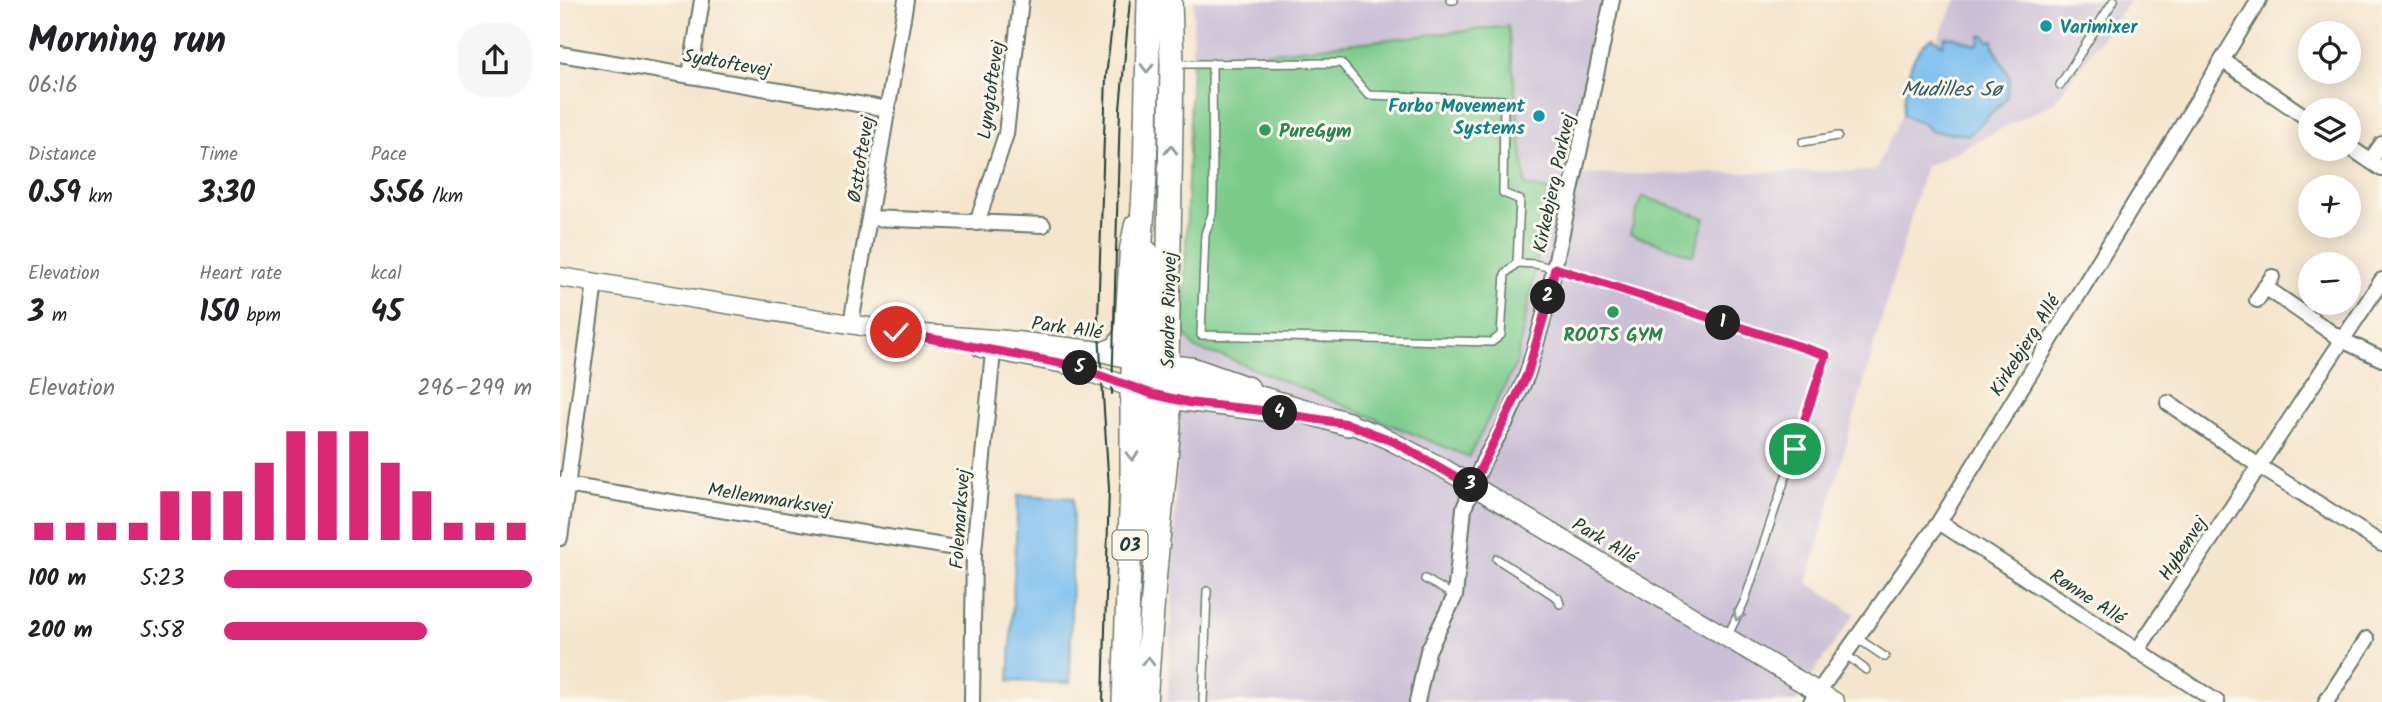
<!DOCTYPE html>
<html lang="en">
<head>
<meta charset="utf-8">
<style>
  :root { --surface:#fff; --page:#f6f6f6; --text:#202124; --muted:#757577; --accent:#db2777 }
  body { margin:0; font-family:Kalam,sans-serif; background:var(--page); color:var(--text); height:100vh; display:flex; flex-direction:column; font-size:26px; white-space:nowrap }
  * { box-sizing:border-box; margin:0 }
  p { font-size:23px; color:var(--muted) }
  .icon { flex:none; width:38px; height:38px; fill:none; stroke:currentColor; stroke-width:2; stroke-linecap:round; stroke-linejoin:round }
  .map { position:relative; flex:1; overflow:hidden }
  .drawer { display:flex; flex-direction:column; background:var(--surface); width:560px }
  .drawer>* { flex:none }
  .buttons { position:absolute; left:1738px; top:21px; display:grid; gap:14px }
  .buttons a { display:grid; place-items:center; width:63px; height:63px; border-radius:50%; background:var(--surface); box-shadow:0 4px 18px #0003; font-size:35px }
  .pin { position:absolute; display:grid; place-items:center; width:60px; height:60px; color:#fff; margin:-30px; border:4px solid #fff; border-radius:50%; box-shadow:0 2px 7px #0007 }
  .km { position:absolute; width:35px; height:35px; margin:-18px; border-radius:50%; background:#222; color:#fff; font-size:19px; line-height:35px; text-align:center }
  .round { display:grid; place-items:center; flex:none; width:74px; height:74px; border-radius:28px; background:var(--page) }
  .head { display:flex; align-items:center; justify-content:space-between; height:119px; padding:0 28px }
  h1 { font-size:38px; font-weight:800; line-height:52px }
  .figures { display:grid; grid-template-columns:repeat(3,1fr); gap:10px; height:119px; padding:7px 28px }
  .figures div { display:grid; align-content:center }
  .figures b { font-size:30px; font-weight:800 }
  .figures small { font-size:19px; font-weight:400 }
  .figures p { font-size:19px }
  .chart { height:196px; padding:14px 28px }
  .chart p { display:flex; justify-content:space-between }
  .chart svg { width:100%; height:126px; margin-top:7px; stroke:var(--accent); stroke-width:6 }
  ul { padding:0 28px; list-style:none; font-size:23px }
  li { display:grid; grid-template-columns:112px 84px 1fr; align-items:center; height:52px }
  li i { height:18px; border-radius:9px; background:var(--accent) }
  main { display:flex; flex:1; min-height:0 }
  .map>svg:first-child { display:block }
  .industrial { fill:#cabfd6 }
  .green { fill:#7ccb8b; stroke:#4e8460; stroke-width:2 }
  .water { fill:#78bdef; stroke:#4c7d92; stroke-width:2 }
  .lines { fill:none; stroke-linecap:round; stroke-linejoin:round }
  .service-casing { stroke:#6a786a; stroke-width:10 }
  .minor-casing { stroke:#6a786a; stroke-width:18 }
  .tertiary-casing { stroke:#6a786a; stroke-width:21 }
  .primary-casing { stroke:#6a786a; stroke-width:26 }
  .service { stroke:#fff; stroke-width:7 }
  .minor { stroke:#fff; stroke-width:14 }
  .tertiary { stroke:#fff; stroke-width:18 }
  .primary { stroke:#fff; stroke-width:23 }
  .tram { stroke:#1f3d34; stroke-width:2 }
  .oneway { stroke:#8f9e9a }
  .route-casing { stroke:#fff; stroke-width:14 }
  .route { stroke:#db2777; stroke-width:9 }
  .culture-dot { fill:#0f9aa8; stroke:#fbf7ec; stroke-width:2.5 }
  .leisure-dot { fill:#2e9e5b; stroke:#fbf7ec; stroke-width:2.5 }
  .labels { text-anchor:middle; stroke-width:6; stroke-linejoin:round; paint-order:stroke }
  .shield { fill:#fbf7ec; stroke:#61756b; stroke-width:2 }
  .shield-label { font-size:18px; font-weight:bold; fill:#1f3d34 }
  .culture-label { font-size:19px; font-weight:bold; fill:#0d838f; stroke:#fbf7ec; text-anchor:start }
  .street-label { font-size:19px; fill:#1f3d34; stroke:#fbf7ec }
  .leisure-label { font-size:19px; font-weight:bold; fill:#27864d; stroke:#fbf7ec; text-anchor:start }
  .water-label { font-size:21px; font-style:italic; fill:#355d63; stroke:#fbf7ec }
</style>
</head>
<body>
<main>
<section class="drawer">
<div class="head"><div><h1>Morning run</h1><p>06:16</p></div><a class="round"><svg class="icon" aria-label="share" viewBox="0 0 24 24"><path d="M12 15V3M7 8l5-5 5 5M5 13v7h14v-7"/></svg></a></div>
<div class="figures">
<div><p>Distance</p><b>0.59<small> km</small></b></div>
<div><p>Time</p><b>3:30</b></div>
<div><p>Pace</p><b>5:56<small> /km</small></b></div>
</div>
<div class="figures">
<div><p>Elevation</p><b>3<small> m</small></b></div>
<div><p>Heart rate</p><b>150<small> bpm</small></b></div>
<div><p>kcal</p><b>45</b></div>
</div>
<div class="chart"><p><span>Elevation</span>296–299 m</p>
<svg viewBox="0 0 160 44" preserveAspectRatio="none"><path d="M5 44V38M15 44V38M25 44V38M35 44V38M45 44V27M55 44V27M65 44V27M75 44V17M85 44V6M95 44V6M105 44V6M115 44V17M125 44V27M135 44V38M145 44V38M155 44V38"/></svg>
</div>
<ul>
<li><b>100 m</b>5:23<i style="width:100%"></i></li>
<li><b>200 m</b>5:58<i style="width:66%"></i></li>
</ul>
</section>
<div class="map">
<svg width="1822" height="702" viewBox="0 0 1822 702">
  <rect width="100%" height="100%" fill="#fbf7ec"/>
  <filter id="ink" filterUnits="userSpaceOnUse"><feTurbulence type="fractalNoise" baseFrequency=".0143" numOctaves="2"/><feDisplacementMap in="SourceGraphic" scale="14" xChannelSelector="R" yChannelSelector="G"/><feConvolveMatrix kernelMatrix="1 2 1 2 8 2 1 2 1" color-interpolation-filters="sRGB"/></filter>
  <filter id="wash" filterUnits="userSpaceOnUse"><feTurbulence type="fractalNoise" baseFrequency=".00686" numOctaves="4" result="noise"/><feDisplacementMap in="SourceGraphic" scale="28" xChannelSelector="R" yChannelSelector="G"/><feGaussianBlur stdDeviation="1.57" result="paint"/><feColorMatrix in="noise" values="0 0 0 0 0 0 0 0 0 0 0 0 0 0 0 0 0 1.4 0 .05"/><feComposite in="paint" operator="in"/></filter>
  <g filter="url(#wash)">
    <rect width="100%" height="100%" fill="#f5e5cd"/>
    <path class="industrial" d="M634 0H1043L1006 175 1315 171 1396 0H1570L1494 102 1365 167 1247 582 1295 614 1260 663 1236 702H608Z"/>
    <path class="green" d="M948 26 966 186 991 190 956 364 909 457 665 357 635 349 623 330 632 61Z
      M1082 196 1145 218 1133 255 1070 234Z"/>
    <path class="water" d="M1425 35 1429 41 1433 40 1434 47 1450 78 1446 99 1409 135 1370 131 1364 124 1343 115C1345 89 1347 52 1373 38L1383 45 1385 37H1394L1416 45 1420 41V36Z
      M458 495 513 498 510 683 449 681Z"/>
  </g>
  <g filter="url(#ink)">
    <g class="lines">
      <defs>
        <path id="service" d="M890 0H894
          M652 63 653 192 652 214 645 234 641 335 932 342 941 335 945 274 957 263 975 264 1004 271 1266 355 1185 600 1167 637
          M616 64 781 63 808 95 944 100 943 193 960 200 957 263
          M1500 85 1554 0
          M1243 142 1278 136
          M937 559 998 598 1000 604
          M865 579 895 596
          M1297 638 1325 657
          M1285 654 1306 670
          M643 702 647 591"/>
        <path id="minor" d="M0 54 328 109
          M1662 60 1750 120
          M130 75 142 0
          M1788 146 1822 169
          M1810 161 1822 144
          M310 218 483 225
          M417 223 446 134 461 0
          M1705 287 1782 340 1822 359
          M1697 300 1712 277
          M291 324 346 0
          M1608 403 1699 466 1822 544
          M0 484 414 551
          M1379 522 1657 702
          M0 538 35 283
          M1577 651 1822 280
          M412 702 414 551 434 341
          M857 702 868 651 895 596 904 508 924 460 946 422 967 375 984 316 1052 0
          M1251 702 1379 522 1699 0
          M1766 702 1807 639"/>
        <path id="tertiary" d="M589 251 592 323 591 363 594 373
          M0 277 345 333
          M336 332 447 340 533 350 574 360 633 367 690 387
          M421 348 510 365 572 388 620 401 724 414
          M541 352 556 346 564 332 569 249 574 224
          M588 384 592 394 587 531 591 554
          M779 420 815 433 878 465 1275 702"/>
        <path id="primary" d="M594 379C655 381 729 407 788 424
          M564 702 572 484V388L585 175 589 0
          M585 702 595 571 609 427 607 364 612 64 610 0"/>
      </defs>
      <use href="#service" class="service-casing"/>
      <use href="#minor" class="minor-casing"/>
      <use href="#tertiary" class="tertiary-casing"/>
      <use href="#primary" class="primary-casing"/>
      <use href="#service" class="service"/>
      <use href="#minor" class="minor"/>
      <use href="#tertiary" class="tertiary"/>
      <use href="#primary" class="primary"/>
      <path class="tram" d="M552 394 560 109 570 0
        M543 702 549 488 538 318 546 76 555 0"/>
    </g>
    <defs><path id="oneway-chevron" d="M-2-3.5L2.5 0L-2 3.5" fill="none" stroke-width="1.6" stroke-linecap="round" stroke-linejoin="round" transform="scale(1.75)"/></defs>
    <g class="oneway">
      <use href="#oneway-chevron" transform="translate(587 68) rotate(91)"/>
      <use href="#oneway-chevron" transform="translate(611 150) rotate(-89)"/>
      <use href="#oneway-chevron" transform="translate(572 456) rotate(90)"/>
      <use href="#oneway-chevron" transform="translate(1178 616) rotate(116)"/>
      <use href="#oneway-chevron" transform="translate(588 661) rotate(-86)"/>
    </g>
  </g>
  <g class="lines" filter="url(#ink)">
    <defs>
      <path id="route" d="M336 332 510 365 592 394 632 403 698 410 788 424 833 441 912 486 967 375 984 316 995 268 1266 355 1235 449"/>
    </defs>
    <use href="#route" class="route-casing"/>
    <use href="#route" class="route"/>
  </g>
  <g class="culture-dot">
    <circle cx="1486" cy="26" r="7"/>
    <circle cx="979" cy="116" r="7"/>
  </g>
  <g class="leisure-dot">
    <circle cx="705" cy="130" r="7"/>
    <circle cx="1053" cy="312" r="7"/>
  </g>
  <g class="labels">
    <rect class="shield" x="552.5" y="530.5" width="35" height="29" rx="5"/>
    <g class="shield-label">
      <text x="570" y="551">O3</text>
    </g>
    <g class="culture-label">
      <text x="1500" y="33">Varimixer</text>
      <text x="965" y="112" text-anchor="end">Forbo Movement<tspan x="965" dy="22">Systems</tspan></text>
    </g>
    <g class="street-label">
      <text transform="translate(167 62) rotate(10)" y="7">Sydtoftevej</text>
      <text transform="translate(430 90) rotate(-82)" y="7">Lyngtoftevej</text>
      <text transform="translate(300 159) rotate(-81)" y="7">Østtoftevej</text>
      <text transform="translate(993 183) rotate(-78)" y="7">Kirkebjerg Parkvej</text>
      <text transform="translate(608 310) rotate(-89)" y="7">Søndre Ringvej</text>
      <text transform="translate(507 327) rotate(8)" y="7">Park Allé</text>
      <text transform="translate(1464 345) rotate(-58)" y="7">Kirkebjerg Allé</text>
      <text transform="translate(210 498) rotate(9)" y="7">Mellemmarksvej</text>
      <text transform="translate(399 519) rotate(-86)" y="7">Folemarksvej</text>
      <text transform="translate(1045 540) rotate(31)" y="7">Park Allé</text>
      <text transform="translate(1622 548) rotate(-57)" y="7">Hybenvej</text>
      <text transform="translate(1528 596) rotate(33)" y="7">Rønne Allé</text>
    </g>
    <g class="leisure-label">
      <text x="719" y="137">PureGym</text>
      <text x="1053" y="341" text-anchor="middle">ROOTS GYM</text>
    </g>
    <g class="water-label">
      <text x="1391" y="96">Mudilles Sø</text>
    </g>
  </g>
</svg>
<div class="buttons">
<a><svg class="icon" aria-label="locate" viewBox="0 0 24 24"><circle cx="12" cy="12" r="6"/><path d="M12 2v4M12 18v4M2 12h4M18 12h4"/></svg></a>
<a><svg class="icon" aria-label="layers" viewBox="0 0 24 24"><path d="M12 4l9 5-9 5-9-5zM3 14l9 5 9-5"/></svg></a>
<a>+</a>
<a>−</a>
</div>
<div class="pin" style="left:1235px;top:449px;background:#1e9e55"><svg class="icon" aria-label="arrive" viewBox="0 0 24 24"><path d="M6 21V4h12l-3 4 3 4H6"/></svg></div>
<div class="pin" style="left:336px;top:332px;background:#d93025"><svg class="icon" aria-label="check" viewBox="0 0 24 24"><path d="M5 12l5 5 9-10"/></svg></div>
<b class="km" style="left:1163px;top:323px">1</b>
<b class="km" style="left:988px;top:297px">2</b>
<b class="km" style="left:911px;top:485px">3</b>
<b class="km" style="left:720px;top:413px">4</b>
<b class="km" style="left:520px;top:368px">5</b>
</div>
</main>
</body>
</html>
